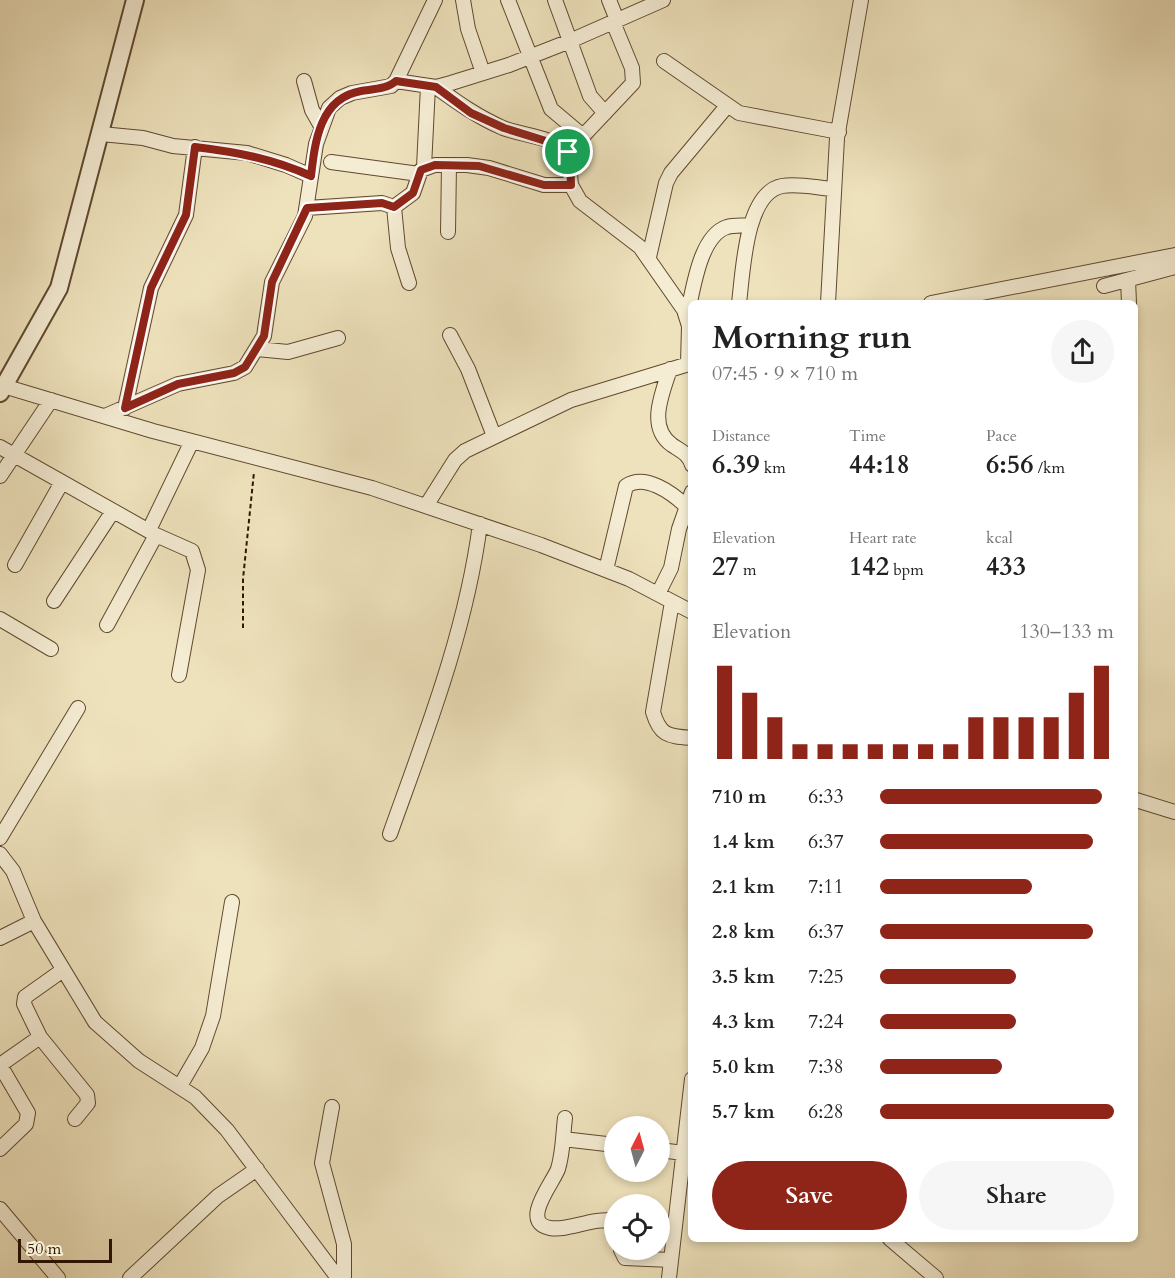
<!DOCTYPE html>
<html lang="en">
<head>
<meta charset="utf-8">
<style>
  :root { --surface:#fff; --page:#f6f6f6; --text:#222; --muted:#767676; --accent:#8f2418 }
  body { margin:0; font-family:Cardo,serif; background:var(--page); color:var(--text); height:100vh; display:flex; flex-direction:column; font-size:22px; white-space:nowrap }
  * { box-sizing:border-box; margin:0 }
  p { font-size:20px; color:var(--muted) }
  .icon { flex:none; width:33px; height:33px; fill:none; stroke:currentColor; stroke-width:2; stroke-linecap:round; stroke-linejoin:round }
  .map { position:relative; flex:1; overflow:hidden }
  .side { position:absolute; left:688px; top:300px; width:450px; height:942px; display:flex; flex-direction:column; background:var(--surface); border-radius:9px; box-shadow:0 3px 9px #0003 }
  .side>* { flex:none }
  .needle { width:39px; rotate:6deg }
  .tools { position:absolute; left:604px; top:1116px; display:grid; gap:12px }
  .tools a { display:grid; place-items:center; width:66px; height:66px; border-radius:50%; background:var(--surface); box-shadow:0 3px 9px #0003; font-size:30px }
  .scale { position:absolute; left:18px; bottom:15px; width:94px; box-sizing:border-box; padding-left:6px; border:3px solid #311600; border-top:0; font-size:16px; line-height:21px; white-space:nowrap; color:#311600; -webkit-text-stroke:4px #f4ecd3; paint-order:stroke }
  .pin { position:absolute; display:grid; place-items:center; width:51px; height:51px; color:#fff; margin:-26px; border:3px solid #fff; border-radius:50%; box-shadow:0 2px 6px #0007 }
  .round { display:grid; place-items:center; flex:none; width:63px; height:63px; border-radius:32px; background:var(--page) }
  .head { display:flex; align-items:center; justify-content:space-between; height:102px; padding:0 24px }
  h1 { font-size:33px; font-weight:700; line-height:45px }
  .figures { display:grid; grid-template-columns:repeat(3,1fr); gap:9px; height:102px; padding:6px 24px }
  .figures div { display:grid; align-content:center }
  .figures b { font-size:26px; font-weight:700 }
  .figures small { font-size:16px; font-weight:400 }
  .figures p { font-size:16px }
  .chart { height:168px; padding:12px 24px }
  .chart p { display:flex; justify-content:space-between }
  .chart svg { width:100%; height:108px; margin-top:6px; stroke:var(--accent); stroke-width:6 }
  .cta { display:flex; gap:12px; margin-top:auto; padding:12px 24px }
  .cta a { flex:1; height:69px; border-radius:36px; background:var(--accent); color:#fff; font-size:24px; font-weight:700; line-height:69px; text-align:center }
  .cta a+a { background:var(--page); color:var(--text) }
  ul { padding:0 24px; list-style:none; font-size:20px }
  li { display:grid; grid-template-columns:96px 72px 1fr; align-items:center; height:45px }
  li i { height:15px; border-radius:8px; background:var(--accent) }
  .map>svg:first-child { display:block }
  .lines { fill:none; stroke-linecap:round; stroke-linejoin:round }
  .minor-casing { stroke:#60492f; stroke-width:16 }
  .tertiary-casing { stroke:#60492f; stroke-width:20 }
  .path { stroke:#311600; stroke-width:2; stroke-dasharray:4.5 3; stroke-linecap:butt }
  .minor { stroke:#f4ecd3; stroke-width:14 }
  .tertiary { stroke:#f4ecd3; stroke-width:16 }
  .route-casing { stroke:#fff; stroke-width:12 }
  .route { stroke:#8f2418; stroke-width:8 }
</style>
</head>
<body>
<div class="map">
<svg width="1175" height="1278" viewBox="0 0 1175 1278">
  <rect width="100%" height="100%" fill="#eee2bc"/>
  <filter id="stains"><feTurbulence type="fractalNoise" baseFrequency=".00333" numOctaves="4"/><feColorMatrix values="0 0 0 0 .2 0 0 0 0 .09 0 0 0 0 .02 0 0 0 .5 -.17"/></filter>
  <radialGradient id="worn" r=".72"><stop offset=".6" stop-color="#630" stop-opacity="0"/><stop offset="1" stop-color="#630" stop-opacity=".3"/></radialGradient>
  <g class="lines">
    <defs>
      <path id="minor" d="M463 0 468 29 483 73
        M508 0 551 109 583 136
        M555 0 590 96 605 113
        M609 0 617 20
        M664 61 739 113 839 132
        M304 81 312 110 321 126
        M396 81 436 87 451 83 509 65 570 41 663 0
        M436 87C458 103 478 117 503 128 524 136 550 136 568 152L571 185 580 201 640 247 684 310 689 326 688 364
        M101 134 143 138 173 146 247 153 286 165 311 176
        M568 152 633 83 632 68 613 22
        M331 162 419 174
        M424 167 428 86
        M394 207 413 193 421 170 435 165H467L489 168 544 185H571
        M307 208 382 203 394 207 398 248 409 283
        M448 232 449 165
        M649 257 666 183 671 173 727 106
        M1128 280 1129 303
        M1104 286 1175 267
        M739 303C743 273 745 193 782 186 798 183 818 188 834 189
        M828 303 837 138 861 0
        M931 303 1175 255
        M687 316C693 292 699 236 727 227 734 225 743 226 751 225
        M450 335 468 369 494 436
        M257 349 288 352 338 338
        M670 369C662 394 647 427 672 445 681 451 689 454 692 465
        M0 385 153 431 372 488 541 545 629 579 692 612
        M125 408 151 288 186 215 195 147
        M105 416 178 384 234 373 245 367 264 336 272 282 305 216 316 144 329 108 340 98 352 93 391 86 396 81 435 0
        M0 447 156 535 192 551 198 570 179 675
        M0 476 51 400
        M426 506 455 460 465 451 571 400 692 363
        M149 530 192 441
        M15 565 62 482
        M606 570 626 486C645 473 672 493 686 506
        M658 594 671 568 679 529 692 492
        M54 601 113 511
        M672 602 653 712C660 736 668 736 692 738
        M0 619 51 649
        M107 625 156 535
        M1136 800 1175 812
        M390 834C426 733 466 632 480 524
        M0 838 78 708
        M0 854 13 871 34 921 95 1022 139 1061 195 1097 227 1130 338 1278
        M0 938 34 921
        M40 1037 87 1095 88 1103 75 1119
        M0 1065 40 1037 24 1004 25 997 63 970
        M0 1065 28 1113 26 1124 0 1149
        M180 1086 202 1048 213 1016 232 902
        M332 1107 322 1163 344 1244V1278
        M565 1118C563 1134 563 1153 558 1169 554 1181 519 1223 550 1228 570 1231 592 1217 615 1221
        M563 1139 615 1145
        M660 1150 683 1153
        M0 1209 58 1278
        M890 1239 936 1278
        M621 1250 625 1258 671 1260
        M130 1278 218 1196 257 1169
        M669 1278 692 1079"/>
      <path id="tertiary" d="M0 393 59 288 135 0"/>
    </defs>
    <use href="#minor" class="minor-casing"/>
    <use href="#tertiary" class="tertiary-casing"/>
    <path class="path" d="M243 628V579L254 472"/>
    <use href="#minor" class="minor"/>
    <use href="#tertiary" class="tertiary"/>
  </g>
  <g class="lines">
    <defs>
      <path id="route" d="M396 81 436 87 471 113 504 128 562 146 570 159 571 185H544L479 166 435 165 421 170 413 193 394 207 382 203 307 208 272 282 264 336 245 367 234 373 178 384 125 408 151 288 186 215 195 147C237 152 273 159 311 176 315 141 320 98 361 91 373 89 387 89 396 81Z"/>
    </defs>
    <use href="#route" class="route-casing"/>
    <use href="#route" class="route"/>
  </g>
  <rect width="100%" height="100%" filter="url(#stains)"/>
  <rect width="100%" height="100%" fill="url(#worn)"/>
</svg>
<div class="tools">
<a><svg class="needle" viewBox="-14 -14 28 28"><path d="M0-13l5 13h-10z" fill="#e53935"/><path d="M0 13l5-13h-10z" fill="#767676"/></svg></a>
<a><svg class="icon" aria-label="locate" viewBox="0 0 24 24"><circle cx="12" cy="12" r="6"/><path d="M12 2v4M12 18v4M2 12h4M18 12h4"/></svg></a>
</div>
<div class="scale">50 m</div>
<div class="pin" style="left:568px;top:152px;background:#1e9e55"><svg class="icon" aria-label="arrive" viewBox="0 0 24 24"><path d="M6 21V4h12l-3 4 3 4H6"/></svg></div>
<section class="side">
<div class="head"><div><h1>Morning run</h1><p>07:45 · 9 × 710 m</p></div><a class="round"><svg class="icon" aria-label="share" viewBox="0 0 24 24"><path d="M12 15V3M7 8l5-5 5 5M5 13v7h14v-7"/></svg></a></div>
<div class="figures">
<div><p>Distance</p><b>6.39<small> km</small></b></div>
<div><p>Time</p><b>44:18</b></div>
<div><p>Pace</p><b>6:56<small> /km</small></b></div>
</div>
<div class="figures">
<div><p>Elevation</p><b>27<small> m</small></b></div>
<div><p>Heart rate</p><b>142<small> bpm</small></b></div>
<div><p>kcal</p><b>433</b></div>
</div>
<div class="chart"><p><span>Elevation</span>130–133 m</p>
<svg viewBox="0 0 160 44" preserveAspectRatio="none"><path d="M5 44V6M15 44V17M25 44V27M35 44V38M45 44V38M55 44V38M65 44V38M75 44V38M85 44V38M95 44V38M105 44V27M115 44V27M125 44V27M135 44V27M145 44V17M155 44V6"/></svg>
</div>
<ul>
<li><b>710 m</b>6:33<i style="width:95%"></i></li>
<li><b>1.4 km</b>6:37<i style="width:91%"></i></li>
<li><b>2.1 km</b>7:11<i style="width:65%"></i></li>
<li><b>2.8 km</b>6:37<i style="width:91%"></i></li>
<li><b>3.5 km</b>7:25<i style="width:58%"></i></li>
<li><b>4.3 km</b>7:24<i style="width:58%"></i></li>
<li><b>5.0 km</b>7:38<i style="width:52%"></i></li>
<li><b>5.7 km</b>6:28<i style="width:100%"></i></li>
</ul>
<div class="cta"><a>Save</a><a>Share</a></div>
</section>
</div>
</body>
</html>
